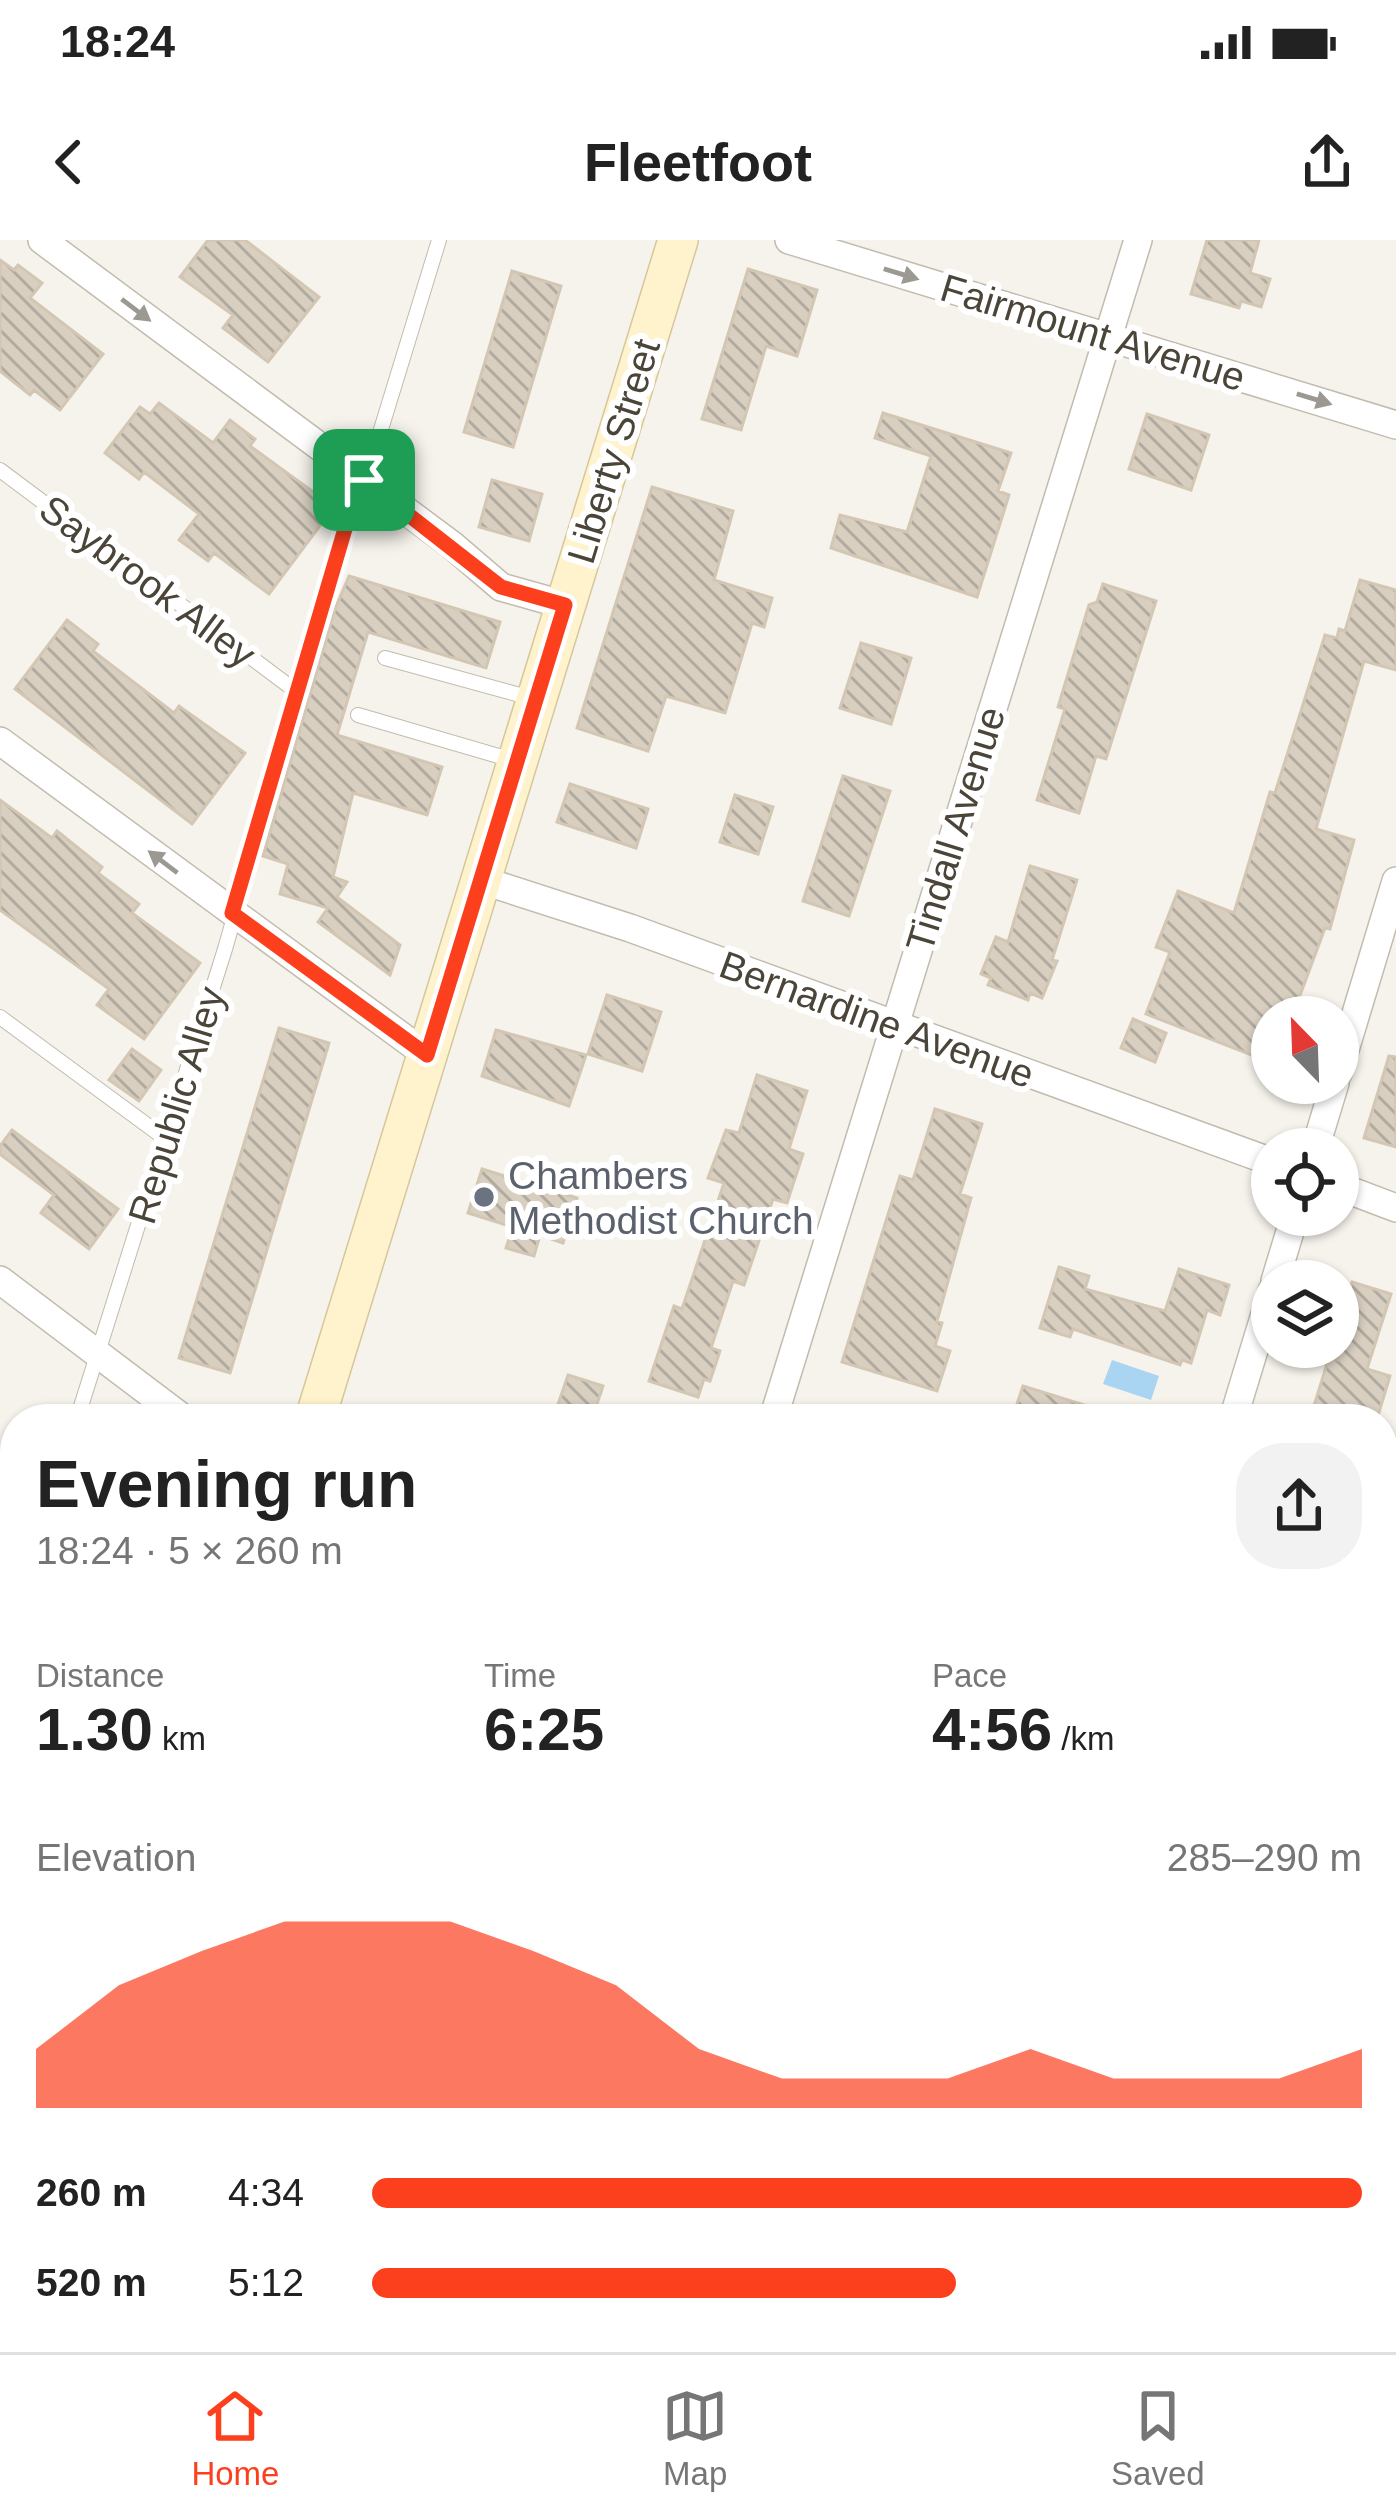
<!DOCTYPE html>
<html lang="en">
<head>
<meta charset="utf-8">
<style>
  :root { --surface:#fff; --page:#f2f2f2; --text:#222; --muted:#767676; --line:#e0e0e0; --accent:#fc3f1d }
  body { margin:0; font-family:Helvetica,sans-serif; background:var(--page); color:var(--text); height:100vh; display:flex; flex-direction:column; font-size:45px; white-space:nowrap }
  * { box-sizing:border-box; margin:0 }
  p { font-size:39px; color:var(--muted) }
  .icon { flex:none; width:66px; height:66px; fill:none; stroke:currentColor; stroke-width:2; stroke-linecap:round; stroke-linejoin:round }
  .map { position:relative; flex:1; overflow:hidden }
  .panel { position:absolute; left:0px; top:1164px; width:1398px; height:948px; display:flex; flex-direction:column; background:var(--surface); border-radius:48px 48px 0 0; box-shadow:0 3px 9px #0004 }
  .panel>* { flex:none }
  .needle { width:78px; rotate:337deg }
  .controls { position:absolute; left:1251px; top:756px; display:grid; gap:24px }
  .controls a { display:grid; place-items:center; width:108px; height:108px; border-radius:50%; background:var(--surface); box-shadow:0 3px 9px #0004; font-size:60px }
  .pin { position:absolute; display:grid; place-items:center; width:102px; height:102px; color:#fff; margin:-51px; border-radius:24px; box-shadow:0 6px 18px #0006 }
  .round { display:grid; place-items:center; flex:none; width:126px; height:126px; border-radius:48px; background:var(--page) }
  .headline { display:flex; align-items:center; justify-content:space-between; height:204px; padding:0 36px }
  h1 { font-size:66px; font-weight:700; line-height:90px }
  .figures { display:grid; grid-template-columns:repeat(3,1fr); gap:18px; height:204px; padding:12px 36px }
  .figures div { display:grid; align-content:center }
  .figures b { font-size:60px; font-weight:700 }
  .figures small { font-size:33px; font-weight:400 }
  .figures p { font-size:33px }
  .chart { height:336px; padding:24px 36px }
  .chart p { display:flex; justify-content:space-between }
  .chart svg { width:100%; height:216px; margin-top:12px; fill:var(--accent); opacity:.7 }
  ul { padding:0 36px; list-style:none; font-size:39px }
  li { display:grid; grid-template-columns:192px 144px 1fr; align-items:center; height:90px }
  li i { height:30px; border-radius:15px; background:var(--accent) }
  .status { display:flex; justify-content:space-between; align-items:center; height:84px; padding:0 60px; background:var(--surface); direction:ltr }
  .status svg { height:33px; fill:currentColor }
  header { display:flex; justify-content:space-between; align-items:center; height:156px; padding:0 36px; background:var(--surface); font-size:54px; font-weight:700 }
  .menu { display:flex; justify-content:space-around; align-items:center; height:168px; border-top:3px solid var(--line); background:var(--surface); font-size:33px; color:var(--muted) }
  .menu a { display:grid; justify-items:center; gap:6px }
  .menu .current { color:var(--accent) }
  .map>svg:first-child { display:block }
  .water { fill:#a9d4f2 }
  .building { fill:url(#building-back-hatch); stroke:#d3c7b4; stroke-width:3 }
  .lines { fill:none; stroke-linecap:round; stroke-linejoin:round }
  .lane-casing { stroke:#c2bbae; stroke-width:16 }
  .street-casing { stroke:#c2bbae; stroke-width:30 }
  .secondary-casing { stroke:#d6c79b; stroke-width:42 }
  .lane { stroke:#fff; stroke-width:14 }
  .street { stroke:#fff; stroke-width:27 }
  .secondary { stroke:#fff3cd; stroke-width:39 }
  .oneway { fill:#9c9892 }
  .route-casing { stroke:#fff; stroke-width:24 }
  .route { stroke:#fc3f1d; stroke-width:15 }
  .worship-dot { fill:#6b7280; stroke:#fff; stroke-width:4.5 }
  .labels { text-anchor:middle; stroke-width:12; stroke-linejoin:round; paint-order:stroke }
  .street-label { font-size:39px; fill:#4b4439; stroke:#fff }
  .worship-label { font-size:39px; fill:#5b616d; stroke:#fff; text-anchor:start }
</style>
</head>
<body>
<div class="status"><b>18:24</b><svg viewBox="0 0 49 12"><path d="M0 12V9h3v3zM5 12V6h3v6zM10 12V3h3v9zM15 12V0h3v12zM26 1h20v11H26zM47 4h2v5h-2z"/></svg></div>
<header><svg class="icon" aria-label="back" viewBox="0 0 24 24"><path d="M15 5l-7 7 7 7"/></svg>Fleetfoot<svg class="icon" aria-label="share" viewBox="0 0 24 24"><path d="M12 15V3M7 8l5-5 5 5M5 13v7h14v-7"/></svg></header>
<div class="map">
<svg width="1396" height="2112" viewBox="0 0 1396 2112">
  <defs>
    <pattern id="building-back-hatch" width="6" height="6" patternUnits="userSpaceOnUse" patternTransform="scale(3)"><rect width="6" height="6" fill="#d8cfc1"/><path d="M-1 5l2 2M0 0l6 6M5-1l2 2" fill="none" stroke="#b1aa9e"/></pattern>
  </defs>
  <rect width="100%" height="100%" fill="#f6f3ec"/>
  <path class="water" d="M1112 1120 1159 1136 1151 1160 1103 1144Z"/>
  <path class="building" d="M208 0H245L319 57 268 122 223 88 233 75 180 37Z
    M1207 0H1259L1250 33 1270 39 1261 67 1241 61 1239 68 1191 54Z
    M0 20 14 30 18 25 42 43 30 58 103 114 60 170 34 150 30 155 0 131Z
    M748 29 817 50 797 116 766 106 741 190 702 179Z
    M512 31 561 46 513 207 464 192Z
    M159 163 213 203 230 180 255 199 250 206 334 267 269 354 214 313 208 321 179 300 199 274 144 232 139 239 105 213 140 167 150 174Z
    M883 173 1011 213 998 251 1009 255 977 357 831 308 840 275 907 292 931 216 875 198Z
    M1147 174 1209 195 1191 250 1129 229Z
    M492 240 542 254 529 301 479 287Z
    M652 247 733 271 714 340 772 358 764 387 752 383 725 473 666 456 648 511 577 488Z
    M349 336 500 382 486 428 368 392 337 495 442 527 427 575 353 553 333 637 347 642 337 657 400 705 390 735 318 682 328 668 280 654 288 624 263 616 335 369Z
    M1360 340 1396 350V430L1364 421 1316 589 1354 600 1330 689 1325 688 1292 777H1272V823L1146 774 1170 712 1156 707 1178 651 1234 673 1270 552 1275 553 1325 395 1337 398 1339 389 1345 391Z
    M1103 344 1156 361 1106 519 1096 516 1079 573 1037 560 1065 469 1058 467 1089 365 1097 362Z
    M67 380 98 404 93 411 174 473 179 466 245 513 192 584 15 449Z
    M861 403 911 418 891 484 840 468Z
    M843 536 890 551 849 676 803 661Z
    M570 544 648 569 636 608 557 582Z
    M735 555 773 567 758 614 720 602Z
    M0 560 52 598 57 591 102 627 98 633 139 664 132 673 200 723 144 799 97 765 109 749 0 670Z
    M1030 626 1077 640 1052 720 1057 721 1042 758 1030 753 1028 760 988 745 991 738 981 734 996 697 1008 702Z
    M607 755 661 772 642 831 588 814Z
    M1133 779 1166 793 1155 822 1121 808Z
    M279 788 329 803 230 1133 179 1118Z
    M496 790 586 815 569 866 482 836Z
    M132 809 161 830 139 861 109 840Z
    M1389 816 1396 817V907L1364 898Z
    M757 835 807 851 789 909 803 914 787 963 773 959 744 1045 733 1041 711 1108 720 1111 710 1141 704 1139 698 1157 649 1141 674 1066 682 1069 724 943 708 938 726 890 739 893Z
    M935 869 982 884 960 954 971 958 937 1081 942 1083 935 1106 950 1111 937 1151 842 1122 900 936 913 940Z
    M12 890 118 969 89 1009 41 973 54 955 0 914V906Z
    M482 929 577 958 563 1003 540 995 534 1016 506 1008 513 987 468 973Z
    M1059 1027 1089 1036 1085 1049 1165 1071 1179 1029 1229 1045 1220 1075 1207 1070 1191 1123 1182 1120 1180 1125 1073 1089 1070 1097 1040 1088Z
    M1352 1042 1391 1054 1367 1129 1390 1136 1377 1179H1338L1313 1169 1329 1117 1338 1120V1087Z
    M568 1135 603 1146 592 1179H553Z
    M1023 1146 1107 1172 1106 1179H1012Z"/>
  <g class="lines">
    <defs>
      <path id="lane" d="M0 230 297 452
        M385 418 531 458
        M358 475 512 520
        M0 777 166 899
        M77 1179 225 709 352 265 375 209 439 0
        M0 1315 15 1326
        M0 1444 15 1396
        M0 1564 15 1552
        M255 2112 259 2097"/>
      <path id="street" d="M42 0 452 305 501 347 565 365
        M789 0 1396 185
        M0 501 427 815
        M481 640 630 688 1272 922
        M1338 833 1396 641
        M1315 909 1335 843
        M1338 946 1396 968
        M0 1040 184 1179
        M1275 1041 1295 975
        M773 1179 1138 0
        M1233 1179 1272 1051
        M0 1595 15 1606
        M1383 1917 1396 1921
        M486 2112 491 2097
        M946 2112 951 2097"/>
      <path id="secondary" d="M315 1179 678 0
        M28 2112 33 2097"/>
    </defs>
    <use href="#lane" class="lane-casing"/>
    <use href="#street" class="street-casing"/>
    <use href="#secondary" class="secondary-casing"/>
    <use href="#lane" class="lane"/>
    <use href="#street" class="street"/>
    <use href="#secondary" class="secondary"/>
  </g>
  <defs><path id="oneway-solid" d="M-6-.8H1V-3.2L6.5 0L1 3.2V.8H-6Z" transform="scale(3)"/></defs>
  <g class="oneway">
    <use href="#oneway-solid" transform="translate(901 34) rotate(17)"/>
    <use href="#oneway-solid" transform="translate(136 70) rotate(37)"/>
    <use href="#oneway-solid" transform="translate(1314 159) rotate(17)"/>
    <use href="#oneway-solid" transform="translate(163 622) rotate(-143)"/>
  </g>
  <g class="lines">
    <defs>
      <path id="route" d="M364 240 501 347 565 365 427 815 232 673 352 265Z"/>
    </defs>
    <use href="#route" class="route-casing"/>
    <use href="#route" class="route"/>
  </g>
  <circle class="worship-dot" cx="484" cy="957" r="12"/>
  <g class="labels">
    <g class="street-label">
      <text transform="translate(1093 92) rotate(17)" y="14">Fairmount Avenue</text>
      <text transform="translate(613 211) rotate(-73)" y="14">Liberty Street</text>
      <text transform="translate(148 341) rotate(37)" y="14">Saybrook Alley</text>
      <text transform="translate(955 589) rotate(-73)" y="14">Tindall Avenue</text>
      <text transform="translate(877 779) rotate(20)" y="14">Bernardine Avenue</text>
      <text transform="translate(176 865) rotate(-73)" y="14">Republic Alley</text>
    </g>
    <g class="worship-label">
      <text x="508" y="949">Chambers<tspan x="508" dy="45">Methodist Church</tspan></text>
    </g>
  </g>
</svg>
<div class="controls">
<a><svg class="needle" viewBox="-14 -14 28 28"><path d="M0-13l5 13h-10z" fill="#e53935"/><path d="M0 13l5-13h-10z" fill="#767676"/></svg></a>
<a><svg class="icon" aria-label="locate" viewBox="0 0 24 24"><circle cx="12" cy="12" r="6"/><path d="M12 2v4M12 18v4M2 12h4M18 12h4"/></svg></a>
<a><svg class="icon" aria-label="layers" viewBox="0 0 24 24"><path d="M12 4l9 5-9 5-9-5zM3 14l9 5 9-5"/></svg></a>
</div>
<div class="pin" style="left:364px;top:240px;background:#1e9e55"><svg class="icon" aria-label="arrive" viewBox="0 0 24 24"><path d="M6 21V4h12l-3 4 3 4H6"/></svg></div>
<section class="panel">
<div class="headline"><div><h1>Evening run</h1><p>18:24 · 5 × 260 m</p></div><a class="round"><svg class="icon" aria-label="share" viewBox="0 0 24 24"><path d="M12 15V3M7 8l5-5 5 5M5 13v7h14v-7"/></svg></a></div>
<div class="figures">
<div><p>Distance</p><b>1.30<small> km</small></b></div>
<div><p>Time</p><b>6:25</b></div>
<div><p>Pace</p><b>4:56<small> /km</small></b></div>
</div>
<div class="chart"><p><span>Elevation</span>285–290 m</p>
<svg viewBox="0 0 160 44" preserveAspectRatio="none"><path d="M0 44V32L10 19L20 12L30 6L40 6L50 6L60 12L70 19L80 32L90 38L100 38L110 38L120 32L130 38L140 38L150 38L160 32V44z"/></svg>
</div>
<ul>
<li><b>260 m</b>4:34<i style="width:100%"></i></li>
<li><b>520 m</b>5:12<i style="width:59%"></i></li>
</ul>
</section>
</div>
<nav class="menu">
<a class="current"><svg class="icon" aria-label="home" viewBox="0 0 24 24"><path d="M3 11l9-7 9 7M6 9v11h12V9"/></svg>Home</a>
<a><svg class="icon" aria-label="map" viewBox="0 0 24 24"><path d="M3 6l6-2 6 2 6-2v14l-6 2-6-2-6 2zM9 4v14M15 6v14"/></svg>Map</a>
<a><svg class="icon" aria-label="saved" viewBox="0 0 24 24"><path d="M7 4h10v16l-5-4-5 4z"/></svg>Saved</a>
</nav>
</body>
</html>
